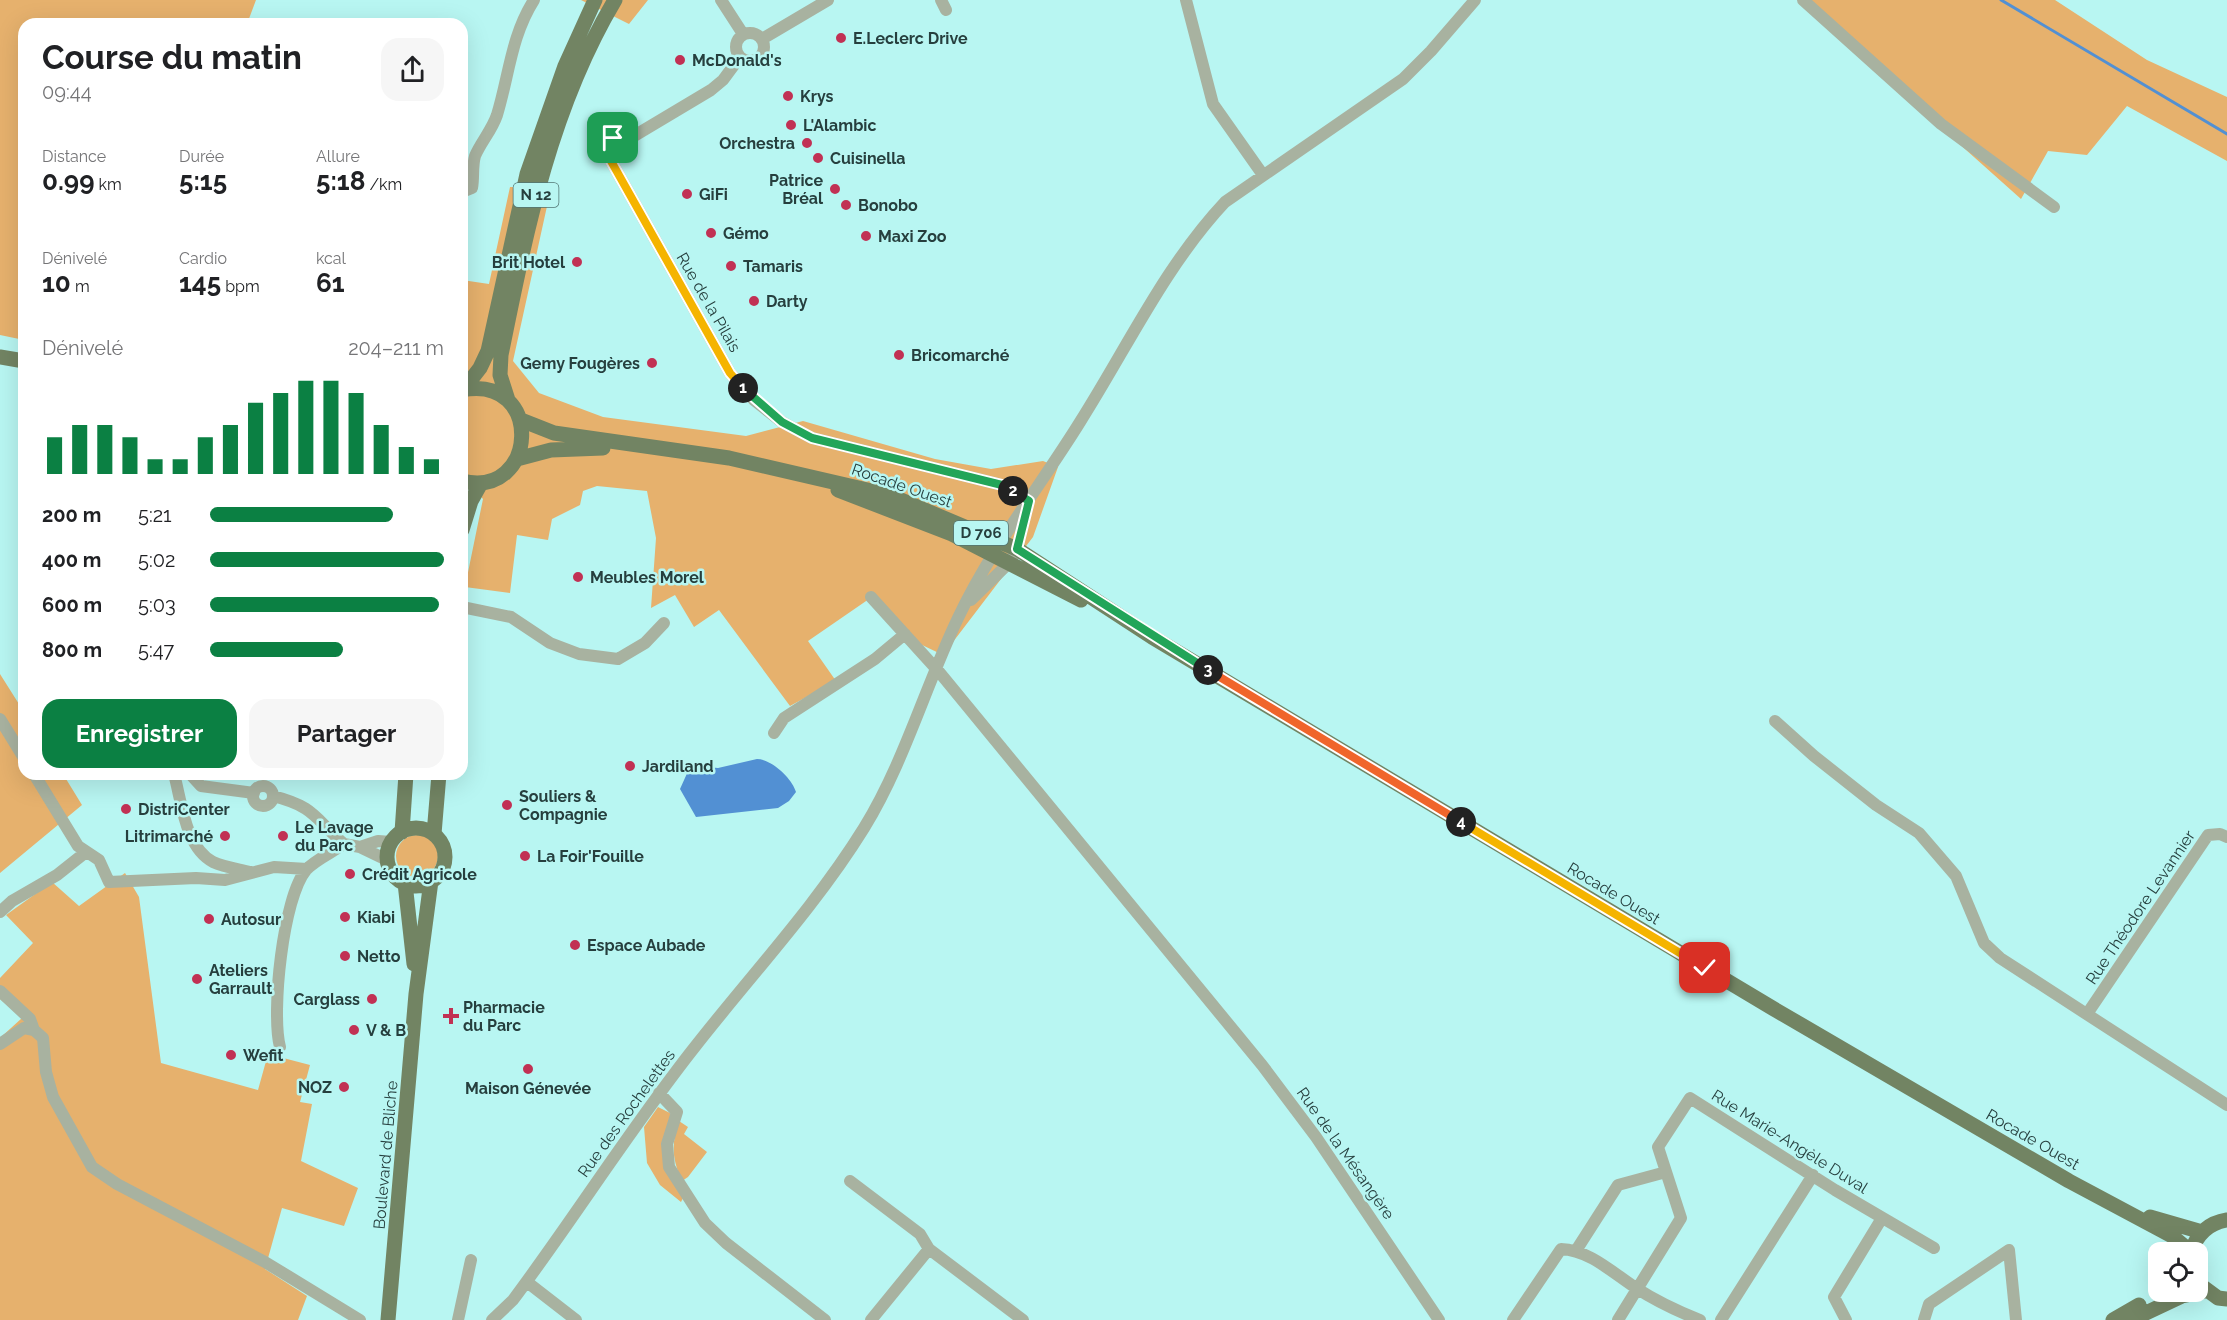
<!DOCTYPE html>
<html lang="fr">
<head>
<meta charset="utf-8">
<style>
  :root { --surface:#fff; --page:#f6f6f6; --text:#202124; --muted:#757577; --accent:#0b8043 }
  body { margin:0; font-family:Raleway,sans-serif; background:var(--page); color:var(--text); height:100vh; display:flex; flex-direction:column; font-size:22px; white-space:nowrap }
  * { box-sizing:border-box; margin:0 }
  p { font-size:20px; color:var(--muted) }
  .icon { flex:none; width:33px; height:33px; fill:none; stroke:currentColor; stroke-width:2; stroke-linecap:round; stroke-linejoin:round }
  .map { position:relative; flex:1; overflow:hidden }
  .sheet { position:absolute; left:18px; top:18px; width:450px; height:762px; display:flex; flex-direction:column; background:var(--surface); border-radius:18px; box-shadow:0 6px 24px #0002 }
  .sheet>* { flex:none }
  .controls { position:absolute; left:2148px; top:1242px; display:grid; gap:12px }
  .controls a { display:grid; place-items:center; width:60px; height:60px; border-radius:12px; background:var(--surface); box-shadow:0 6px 24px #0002; font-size:30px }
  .pin { position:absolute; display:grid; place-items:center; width:51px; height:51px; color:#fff; margin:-26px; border-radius:12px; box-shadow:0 3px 9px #0006 }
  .km { position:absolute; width:30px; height:30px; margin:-15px; border-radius:50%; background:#222; color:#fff; font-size:16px; line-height:30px; text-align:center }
  .round { display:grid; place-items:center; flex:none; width:63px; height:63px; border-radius:18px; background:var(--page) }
  .overview { display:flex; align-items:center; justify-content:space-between; height:102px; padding:0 24px }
  h1 { font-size:33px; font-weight:700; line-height:45px }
  .metrics { display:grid; grid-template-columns:repeat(3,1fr); gap:9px; height:102px; padding:6px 24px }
  .metrics div { display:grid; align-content:center }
  .metrics b { font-size:26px; font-weight:700 }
  .metrics small { font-size:16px; font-weight:400 }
  .metrics p { font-size:16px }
  .chart { height:168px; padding:12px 24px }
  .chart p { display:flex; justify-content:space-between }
  .chart svg { width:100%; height:108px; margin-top:6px; stroke:var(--accent); stroke-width:6 }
  .action { display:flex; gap:12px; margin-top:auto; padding:12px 24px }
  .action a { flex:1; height:69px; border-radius:18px; background:var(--accent); color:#fff; font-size:24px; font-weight:700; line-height:69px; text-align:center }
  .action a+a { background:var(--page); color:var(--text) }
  ul { padding:0 24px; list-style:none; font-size:20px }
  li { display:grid; grid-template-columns:96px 72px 1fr; align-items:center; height:45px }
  li i { height:15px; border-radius:8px; background:var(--accent) }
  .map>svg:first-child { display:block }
  .green { fill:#e6b16d }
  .water { fill:#5290d3 }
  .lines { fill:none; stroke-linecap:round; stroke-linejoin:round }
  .stream { stroke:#5290d3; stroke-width:3 }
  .minor { stroke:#a8b2a0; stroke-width:12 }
  .major { stroke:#728463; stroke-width:15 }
  .split-1-casing { stroke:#fff; stroke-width:12 }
  .split-2-casing { stroke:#fff; stroke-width:12 }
  .split-3-casing { stroke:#fff; stroke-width:12 }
  .split-4-casing { stroke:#fff; stroke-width:12 }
  .split-5-casing { stroke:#fff; stroke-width:12 }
  .split-1 { stroke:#f5b400; stroke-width:8 }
  .split-2 { stroke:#22a559; stroke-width:8 }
  .split-3 { stroke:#22a559; stroke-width:8 }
  .split-4 { stroke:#f0652b; stroke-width:8 }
  .split-5 { stroke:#f5b400; stroke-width:8 }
  .poi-dot { fill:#c13154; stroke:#b8f6f2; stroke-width:2 }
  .labels { text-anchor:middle; stroke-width:5; stroke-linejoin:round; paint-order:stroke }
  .shield { fill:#b8f6f2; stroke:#527674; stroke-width:1.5 }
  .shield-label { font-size:15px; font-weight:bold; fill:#263f3e }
  .poi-label { font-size:16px; font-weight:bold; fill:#263f3e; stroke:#b8f6f2; text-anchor:start }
  .street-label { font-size:16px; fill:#263f3e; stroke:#b8f6f2 }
</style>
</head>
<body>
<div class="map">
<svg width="2227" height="1320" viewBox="0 0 2227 1320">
  <rect width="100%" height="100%" fill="#b8f6f2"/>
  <path class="green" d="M0 0H256L247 24H24V340L0 335Z
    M581 0H648L629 24Z
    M1798 0H2055L2147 60 2227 97V161L2127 106 2087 155 2048 151 2021 199Z
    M510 187 551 188 513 361 539 393 603 417 746 436 803 421 935 459 991 469 1043 461 1058 467 1033 537 943 655 899 634 869 599 808 641 836 681 790 706 719 610 694 627 675 595 651 608 656 538 647 491 597 486 583 491 580 505 552 519 548 540 517 535 510 593 465 587 483 499 462 476V280L489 284Z
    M0 674 24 712V774H63L82 805 0 873Z
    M396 856a21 21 0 1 1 42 0a21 21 0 1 1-42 0Z
    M125 873 139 897 161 1063 258 1090 268 1054 310 1065 300 1102 312 1104 301 1161 358 1188 344 1226 282 1208 265 1269 307 1296 298 1320H0V1038L22 1018 0 999V978L33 943 6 915 52 882 79 906Z
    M658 1107 670 1113 671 1119 664 1144 683 1198 681 1202 660 1185 647 1163 644 1127Z
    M679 1121 688 1127 684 1134 707 1152 688 1177 682 1181C672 1159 671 1144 679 1121Z"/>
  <path class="water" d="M757 759C771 759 792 778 796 792L789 801 778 808 696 817 680 789 689 769 696 766 718 768Z"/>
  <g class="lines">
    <path class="stream" d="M2001 0 2227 134"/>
    <path class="minor" d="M721 0 743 34
      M941 0 946 10
      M1186 0 1213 104 1263 175
      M1803 0 1941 124 2054 207
      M736 47a14 14 0 1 1 28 0a14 14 0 1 1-28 0Z
      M762 39 828 0
      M740 57 723 80 711 90 634 136 622 134 602 145 730 373 754 400 782 422 812 438 1002 485 1029 501
      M462 192 472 188C474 177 472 167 475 156 481 142 492 130 497 115 509 76 511 36 534 0
      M871 597 940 673 1262 1065 1316 1137 1439 1320
      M971 600 1009 563 1017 549 1027 508
      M462 607 511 617 550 643 579 654 618 659 645 643 664 623
      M0 719 24 758
      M1775 721 1814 756 1876 805 1919 833 1956 876 1984 943 2000 958 2227 1105
      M774 733 784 718 875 659 905 634
      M34 774 78 846 99 860 109 882 196 878 225 880 274 867 307 869
      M174 774C182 803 185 847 213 862 224 867 238 869 250 872
      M190 774 201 786 254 793
      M253 796a10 10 0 1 1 20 0a10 10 0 1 1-20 0Z
      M273 796C316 807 314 818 344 844
      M360 847 378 841 391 842
      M0 912 12 901 57 875 86 852
      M0 991 30 1019 34 1030
      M2087 1014 2208 835 2220 834 2227 837
      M0 1044 24 1028 34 1030 43 1038 46 1072 53 1097 92 1167 117 1184 265 1262 360 1320
      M280 1047C271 1013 283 897 306 870 315 860 333 852 344 844L360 847 387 860
      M659 1093 677 1112 667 1144 669 1167 705 1223 726 1243 825 1320
      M850 1181 920 1234 929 1249 871 1320
      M929 1249 1023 1320
      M1577 1249 1618 1185 1666 1172
      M527 1282 576 1320
      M458 1320 471 1260
      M492 1320 513 1300C575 1217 630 1129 694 1048 751 975 815 907 864 828 904 763 925 687 958 618 991 548 1039 488 1080 422 1127 348 1165 266 1225 202L1403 79 1431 51 1475 0
      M1513 1320 1561 1249C1589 1250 1613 1273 1636 1288 1656 1301 1677 1311 1700 1320
      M1618 1320 1681 1218 1658 1147 1690 1098 1835 1190 1934 1248
      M1721 1320 1813 1175
      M1846 1320 1834 1297 1882 1218
      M1924 1320 1929 1304 2009 1250 2016 1320"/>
    <path class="major" d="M0 357 24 361
      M462 390C545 374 538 500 462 481
      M463 390 480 368 488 351 527 174 565 66 595 0
      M508 400 500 375 501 355C526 232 550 109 615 0
      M521 420 554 433 729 458 889 495 1017 549 1152 637 1774 1009 2069 1181 2172 1236 2191 1252C2197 1234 2208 1223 2227 1220
      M517 459 551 450 603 448
      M838 490 952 534 1081 600
      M462 530 471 501 481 483
      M387 857a29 29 0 1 1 58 0a29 29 0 1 1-58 0Z
      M402 832 406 774
      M434 834 439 774
      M405 883 414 964
      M2150 1217 2202 1232
      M2199 1284 2218 1298 2227 1299
      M388 1320 416 994 431 881
      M2113 1320 2139 1305
      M2131 1320 2182 1296 2205 1291"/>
  </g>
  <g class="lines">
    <defs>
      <path id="split-1" d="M613 138 602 145 730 373 743 388"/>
      <path id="split-2" d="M743 388 782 422 812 438 1002 485 1013 491"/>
      <path id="split-3" d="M1013 491 1029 501 1017 549 1208 670"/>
      <path id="split-4" d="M1208 670 1461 822"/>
      <path id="split-5" d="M1461 822 1705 968"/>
    </defs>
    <use href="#split-1" class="split-1-casing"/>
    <use href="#split-2" class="split-2-casing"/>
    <use href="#split-3" class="split-3-casing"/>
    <use href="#split-4" class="split-4-casing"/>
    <use href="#split-5" class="split-5-casing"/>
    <use href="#split-1" class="split-1"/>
    <use href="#split-2" class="split-2"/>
    <use href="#split-3" class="split-3"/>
    <use href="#split-4" class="split-4"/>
    <use href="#split-5" class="split-5"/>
  </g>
  <g class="poi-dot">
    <circle cx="841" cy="38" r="6"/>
    <circle cx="680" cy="60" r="6"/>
    <circle cx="788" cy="96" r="6"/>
    <circle cx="791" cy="125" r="6"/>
    <circle cx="807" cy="143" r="6"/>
    <circle cx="818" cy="158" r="6"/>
    <circle cx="835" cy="189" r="6"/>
    <circle cx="687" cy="194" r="6"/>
    <circle cx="846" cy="205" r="6"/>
    <circle cx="711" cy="233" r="6"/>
    <circle cx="866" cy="236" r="6"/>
    <circle cx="577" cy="262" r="6"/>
    <circle cx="731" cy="266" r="6"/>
    <circle cx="754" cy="301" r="6"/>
    <circle cx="899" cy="355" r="6"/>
    <circle cx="652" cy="363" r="6"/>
    <circle cx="578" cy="577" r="6"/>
    <circle cx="630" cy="766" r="6"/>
    <circle cx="507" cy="805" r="6"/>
    <circle cx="126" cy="809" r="6"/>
    <circle cx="225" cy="836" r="6"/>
    <circle cx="283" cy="836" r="6"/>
    <circle cx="525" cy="856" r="6"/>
    <circle cx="350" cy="874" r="6"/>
    <circle cx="345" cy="917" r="6"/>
    <circle cx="209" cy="919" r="6"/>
    <circle cx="575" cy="945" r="6"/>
    <circle cx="345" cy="956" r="6"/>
    <circle cx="197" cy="979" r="6"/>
    <circle cx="372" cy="999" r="6"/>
    <path d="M448 1007h6v6h6v6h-6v6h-6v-6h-6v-6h6z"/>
    <circle cx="354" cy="1030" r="6"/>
    <circle cx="231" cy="1055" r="6"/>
    <circle cx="528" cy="1069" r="6"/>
    <circle cx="344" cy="1087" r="6"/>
  </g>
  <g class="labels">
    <g class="shield">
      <rect x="513.5" y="183" width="45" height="24" rx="4.5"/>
      <rect x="954" y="521" width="54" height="24" rx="4.5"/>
    </g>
    <g class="shield-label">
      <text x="536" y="200">N 12</text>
      <text x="981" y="538">D 706</text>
    </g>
    <g class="poi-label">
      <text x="853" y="44">E.Leclerc Drive</text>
      <text x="692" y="66">McDonald's</text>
      <text x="800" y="102">Krys</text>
      <text x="803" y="131">L'Alambic</text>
      <text x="795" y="149" text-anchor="end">Orchestra</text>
      <text x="830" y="164">Cuisinella</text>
      <text x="823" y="186" text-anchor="end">Patrice<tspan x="823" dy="18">Bréal</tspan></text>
      <text x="699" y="200">GiFi</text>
      <text x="858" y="211">Bonobo</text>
      <text x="723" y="239">Gémo</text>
      <text x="878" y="242">Maxi Zoo</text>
      <text x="565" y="268" text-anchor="end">Brit Hotel</text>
      <text x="743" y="272">Tamaris</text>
      <text x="766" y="307">Darty</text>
      <text x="911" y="361">Bricomarché</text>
      <text x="640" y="369" text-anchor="end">Gemy Fougères</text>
      <text x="590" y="583">Meubles Morel</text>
      <text x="642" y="772">Jardiland</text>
      <text x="519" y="802">Souliers &amp;<tspan x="519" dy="18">Compagnie</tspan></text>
      <text x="138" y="815">DistriCenter</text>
      <text x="295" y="833">Le Lavage<tspan x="295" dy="18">du Parc</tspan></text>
      <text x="213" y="842" text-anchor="end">Litrimarché</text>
      <text x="537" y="862">La Foir'Fouille</text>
      <text x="362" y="880">Crédit Agricole</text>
      <text x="357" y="923">Kiabi</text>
      <text x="221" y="925">Autosur</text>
      <text x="587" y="951">Espace Aubade</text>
      <text x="357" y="962">Netto</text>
      <text x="209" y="976">Ateliers<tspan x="209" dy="18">Garrault</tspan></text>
      <text x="360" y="1005" text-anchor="end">Carglass</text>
      <text x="463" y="1013">Pharmacie<tspan x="463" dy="18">du Parc</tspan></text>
      <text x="366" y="1036">V &amp; B</text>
      <text x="243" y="1061">Wefit</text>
      <text x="332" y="1093" text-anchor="end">NOZ</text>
      <text x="528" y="1094" text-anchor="middle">Maison Génevée</text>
    </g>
    <g class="street-label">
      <text transform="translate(709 302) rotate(60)" y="6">Rue de la Pilais</text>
      <text transform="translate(902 485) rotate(19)" y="6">Rocade Ouest</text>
      <text transform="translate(1614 893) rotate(31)" y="6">Rocade Ouest</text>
      <text transform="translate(2140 907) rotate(-56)" y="6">Rue Théodore Levannier</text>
      <text transform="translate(626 1113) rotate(-54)" y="6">Rue des Rochelettes</text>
      <text transform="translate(2033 1139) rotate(30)" y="6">Rocade Ouest</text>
      <text transform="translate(1790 1141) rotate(32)" y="6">Rue Marie-Angèle Duval</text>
      <text transform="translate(1346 1153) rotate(55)" y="6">Rue de la Mésangère</text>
      <text transform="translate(385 1155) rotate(-85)" y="6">Boulevard de Bliche</text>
    </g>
  </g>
</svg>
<div class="controls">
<a><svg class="icon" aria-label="locate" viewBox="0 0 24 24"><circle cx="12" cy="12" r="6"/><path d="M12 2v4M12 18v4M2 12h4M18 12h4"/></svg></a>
</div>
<div class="pin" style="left:613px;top:138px;background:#1e9e55"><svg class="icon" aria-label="arrive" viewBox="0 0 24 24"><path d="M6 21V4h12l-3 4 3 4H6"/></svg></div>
<div class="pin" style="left:1705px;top:968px;background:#d93025"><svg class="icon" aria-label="check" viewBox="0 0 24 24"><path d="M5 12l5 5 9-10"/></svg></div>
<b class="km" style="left:743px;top:388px">1</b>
<b class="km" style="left:1013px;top:491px">2</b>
<b class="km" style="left:1208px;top:670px">3</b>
<b class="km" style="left:1461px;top:822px">4</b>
<section class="sheet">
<div class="overview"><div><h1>Course du matin</h1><p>09:44</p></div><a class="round"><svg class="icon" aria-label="share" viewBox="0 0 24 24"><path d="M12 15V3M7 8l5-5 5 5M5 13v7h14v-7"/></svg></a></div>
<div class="metrics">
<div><p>Distance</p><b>0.99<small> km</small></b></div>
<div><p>Durée</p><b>5:15</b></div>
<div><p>Allure</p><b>5:18<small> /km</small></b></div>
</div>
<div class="metrics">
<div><p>Dénivelé</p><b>10<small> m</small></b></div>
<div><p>Cardio</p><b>145<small> bpm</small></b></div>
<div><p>kcal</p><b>61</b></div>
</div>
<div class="chart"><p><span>Dénivelé</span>204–211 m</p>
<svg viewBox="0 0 160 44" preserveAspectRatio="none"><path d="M5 44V29M15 44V24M25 44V24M35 44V29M45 44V38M55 44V38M65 44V29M75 44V24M85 44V15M95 44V11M105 44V6M115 44V6M125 44V11M135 44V24M145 44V33M155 44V38"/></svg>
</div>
<ul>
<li><b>200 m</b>5:21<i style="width:78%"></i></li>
<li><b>400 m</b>5:02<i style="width:100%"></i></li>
<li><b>600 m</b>5:03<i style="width:98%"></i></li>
<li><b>800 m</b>5:47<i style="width:57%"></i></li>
</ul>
<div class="action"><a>Enregistrer</a><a>Partager</a></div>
</section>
</div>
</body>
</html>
